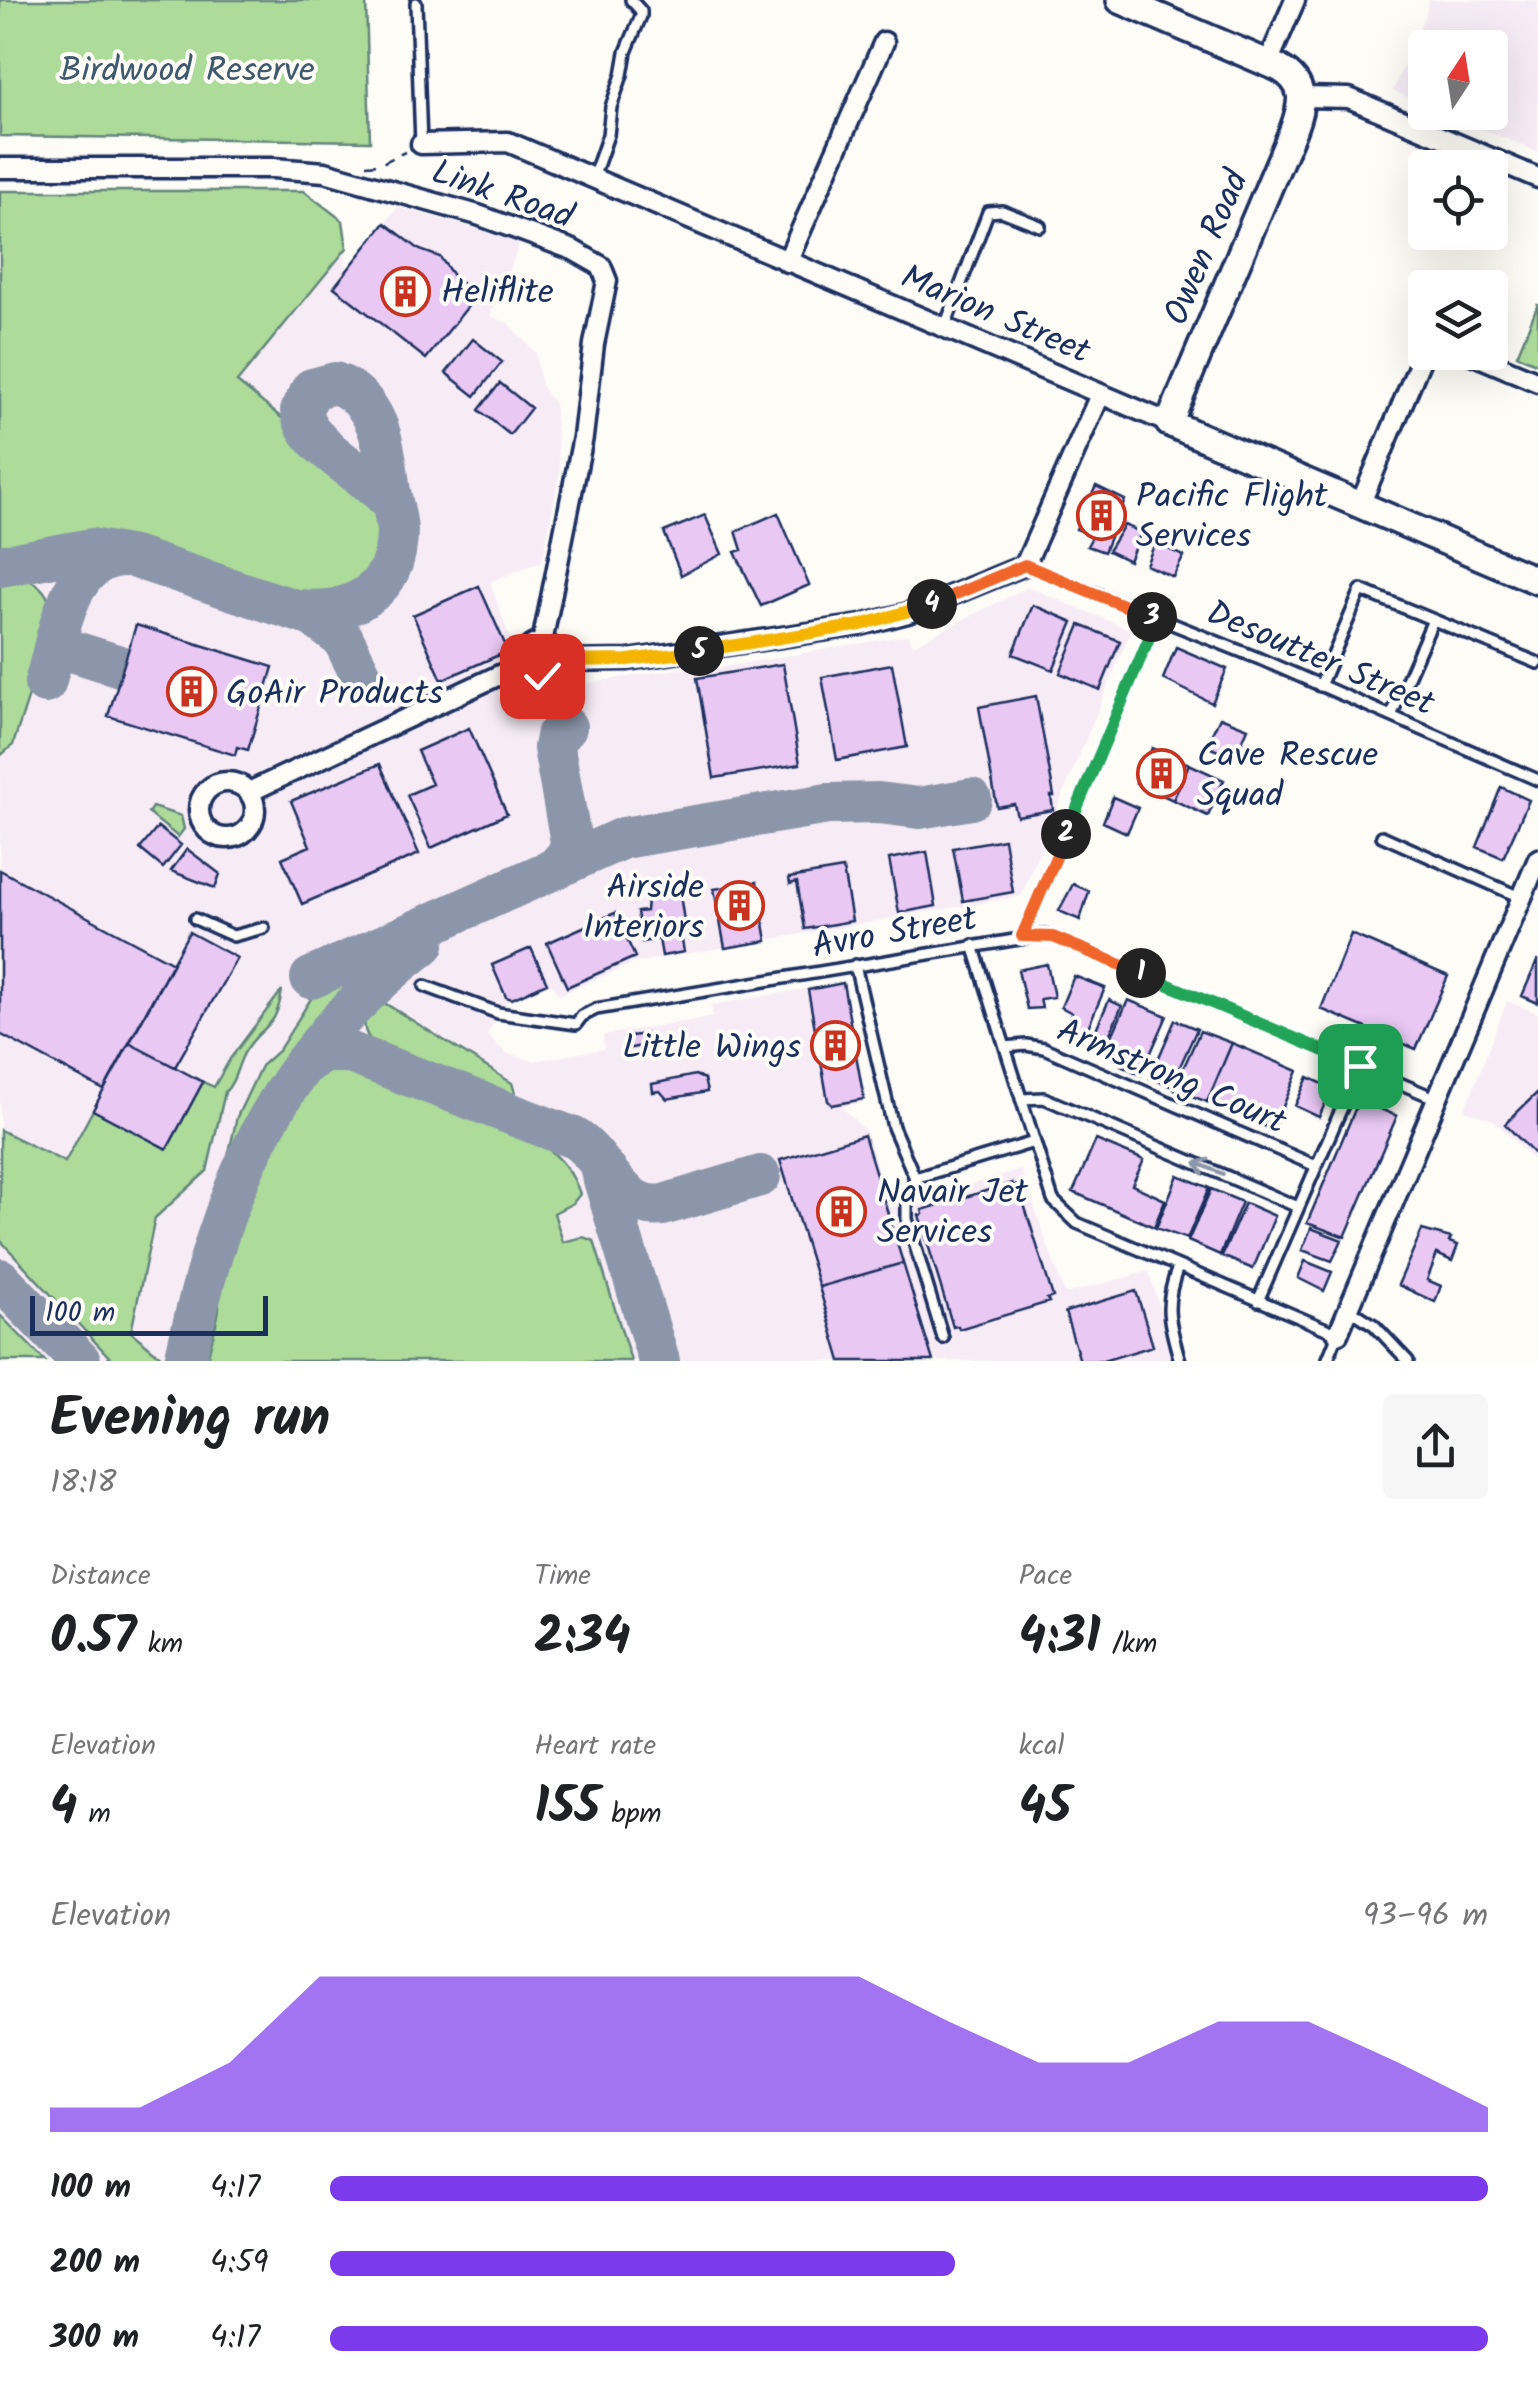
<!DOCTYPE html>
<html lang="en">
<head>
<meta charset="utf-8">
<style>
  :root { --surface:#fff; --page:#f6f6f6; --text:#202124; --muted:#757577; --accent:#7c3aed }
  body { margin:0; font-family:Kalam,sans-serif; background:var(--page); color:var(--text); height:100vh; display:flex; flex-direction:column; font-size:38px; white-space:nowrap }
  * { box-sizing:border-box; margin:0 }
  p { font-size:32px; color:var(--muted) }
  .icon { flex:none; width:55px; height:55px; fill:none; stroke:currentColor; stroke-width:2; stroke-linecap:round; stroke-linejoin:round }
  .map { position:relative; height:1361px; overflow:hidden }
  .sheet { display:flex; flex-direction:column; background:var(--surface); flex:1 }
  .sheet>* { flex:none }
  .needle { width:65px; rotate:12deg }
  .tools { position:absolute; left:1408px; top:30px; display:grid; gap:20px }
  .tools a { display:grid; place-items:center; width:100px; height:100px; border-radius:10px; background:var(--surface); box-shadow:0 10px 40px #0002; font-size:50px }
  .scale { position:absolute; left:30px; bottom:25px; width:238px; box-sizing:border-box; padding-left:10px; border:5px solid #1b2f5e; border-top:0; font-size:28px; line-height:35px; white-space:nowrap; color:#1b2f5e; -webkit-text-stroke:8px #fdfcf7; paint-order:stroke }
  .pin { position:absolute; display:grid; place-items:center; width:85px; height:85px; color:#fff; margin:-42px; border-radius:20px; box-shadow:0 5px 15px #0006 }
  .km { position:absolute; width:50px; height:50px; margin:-25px; border-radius:50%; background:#222; color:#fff; font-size:28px; line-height:50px; text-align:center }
  .round { display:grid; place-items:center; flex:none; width:105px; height:105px; border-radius:10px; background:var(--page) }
  .summary { display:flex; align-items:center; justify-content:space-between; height:170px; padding:0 50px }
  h1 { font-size:55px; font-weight:800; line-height:75px }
  .metrics { display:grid; grid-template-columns:repeat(3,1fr); gap:15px; height:170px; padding:10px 50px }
  .metrics div { display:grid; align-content:center }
  .metrics b { font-size:50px; font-weight:800 }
  .metrics small { font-size:28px; font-weight:400 }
  .metrics p { font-size:28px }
  .chart { height:280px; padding:20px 50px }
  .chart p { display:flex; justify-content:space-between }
  .chart svg { width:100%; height:180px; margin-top:10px; fill:var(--accent); opacity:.7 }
  ul { padding:0 50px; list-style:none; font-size:32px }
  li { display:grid; grid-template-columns:160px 120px 1fr; align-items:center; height:75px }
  li i { height:25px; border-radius:12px; background:var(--accent) }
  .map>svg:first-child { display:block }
  .built { fill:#f7ecf6 }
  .green { fill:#acdb9a; stroke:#64857c; stroke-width:2.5 }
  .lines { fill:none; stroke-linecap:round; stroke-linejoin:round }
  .taxiway { stroke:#8c96aa; stroke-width:42 }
  .building { fill:#e9c8f4; stroke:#1b2f5e; stroke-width:2.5 }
  .lane-casing { stroke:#1b2f5e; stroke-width:16 }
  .street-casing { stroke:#1b2f5e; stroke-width:25 }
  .secondary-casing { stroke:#1b2f5e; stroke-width:32 }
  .path { stroke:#1b2f5e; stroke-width:2.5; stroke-dasharray:10 8; stroke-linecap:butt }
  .lane { stroke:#fdfcf7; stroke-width:9 }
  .street { stroke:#fdfcf7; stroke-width:18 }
  .secondary { stroke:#fdfcf7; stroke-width:25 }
  .oneway { stroke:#8c96aa }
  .split-1-casing { stroke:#fff; stroke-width:20 }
  .split-2-casing { stroke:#fff; stroke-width:20 }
  .split-3-casing { stroke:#fff; stroke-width:20 }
  .split-4-casing { stroke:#fff; stroke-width:20 }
  .split-5-casing { stroke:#fff; stroke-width:20 }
  .split-6-casing { stroke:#fff; stroke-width:20 }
  .split-1 { stroke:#22a559; stroke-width:12 }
  .split-2 { stroke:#f0652b; stroke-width:12 }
  .split-3 { stroke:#22a559; stroke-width:12 }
  .split-4 { stroke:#f0652b; stroke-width:12 }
  .split-5 { stroke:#f5b400; stroke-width:12 }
  .split-6 { stroke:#f5b400; stroke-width:12 }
  .labels { text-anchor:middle; stroke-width:8; stroke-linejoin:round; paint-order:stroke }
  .park-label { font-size:35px; fill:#3f5a6d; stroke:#fdfcf7 }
  .street-label { font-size:35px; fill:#1b2f5e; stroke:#fdfcf7 }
  .poi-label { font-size:35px; fill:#1b2f5e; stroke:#fdfcf7; text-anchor:start }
</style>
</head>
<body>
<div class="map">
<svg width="1538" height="1361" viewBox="0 0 1538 1361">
  <rect width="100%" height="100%" fill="#fdfcf7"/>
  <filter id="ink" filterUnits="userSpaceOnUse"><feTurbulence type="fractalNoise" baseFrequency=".01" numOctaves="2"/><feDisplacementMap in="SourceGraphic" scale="20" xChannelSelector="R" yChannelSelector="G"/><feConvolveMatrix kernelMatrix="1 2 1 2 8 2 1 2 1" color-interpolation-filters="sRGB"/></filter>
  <g filter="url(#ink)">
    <path class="built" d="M1428 0H1538V152L1445 113 1490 112V48H1425V104L1393 91 1427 10Z
      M0 191 342 222 347 269 398 207 521 241 490 316 508 323 536 353 541 386 554 403 560 472 542 561 490 582 514 650 489 672 500 697 691 667 695 672 908 635 913 645 1028 587 1131 630 1021 896 634 963 559 995 552 984 506 1002 487 1035 506 1053 534 1061 604 1049 603 1035 713 1017 711 1005 845 982 866 1101 842 1107 866 1132 890 1208 1021 1170 1065 1294 1149 1271 1175 1361H0Z
      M1507 1001 1538 1013V1165L1495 1121 1465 1110Z"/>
    <path class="green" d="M0 0H366L370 141 0 136Z
      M0 191H304L343 221 347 248 237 382 374 492C398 530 388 593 335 601 327 602 318 601 310 601L118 538 75 536 0 552Z
      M1538 304V364L1517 355Z
      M12 577C28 578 43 584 49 601 56 624 21 717 13 745L0 756V580Z
      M152 807 181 816 184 829 178 837 148 813Z
      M347 978 344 994 274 1081 227 1161 237 1117 261 1066 279 1050 312 997Z
      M282 990C276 1031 264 1022 246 1050 237 1063 237 1080 225 1092L207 1171 155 1218 131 1332 164 1359 113 1361 0 1240V1130L65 1162 93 1110 167 1149 203 1082 214 1087 230 1059Z
      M378 1002 386 1004 512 1083 516 1096 376 1045C359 1032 362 1015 378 1002Z
      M334 1069 345 1070 544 1146C562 1158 573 1173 580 1194L573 1203 554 1213 563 1242 583 1237 594 1241 631 1361H207C210 1344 217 1325 219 1308 219 1301 215 1293 216 1286 220 1244 291 1071 334 1069Z
      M0 1315 45 1361H0Z"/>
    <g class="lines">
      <path class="taxiway" d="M0 566 92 549 133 557 313 616 343 639 361 675
        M299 610C353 615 397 591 397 531 396 515 391 500 389 485 385 446 378 398 335 383L312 389 301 410C306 448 369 474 392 503
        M56 646 123 667
        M45 683C59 637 66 554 128 556
        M555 869 568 854 571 842 554 748 556 737 566 727
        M311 978 623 838 828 804 879 803 919 808 971 799
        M303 1064 324 1052H348L574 1138C606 1157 619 1211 663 1205L760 1176
        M601 1170 659 1361
        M0 1279 80 1361
        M185 1361C223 1183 275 1058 424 944"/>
    </g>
    <path class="building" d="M385 223 420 250 440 257 454 277 477 295 426 359 334 287Z
      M473 339 502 362 475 396 446 373Z
      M500 383 531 408 510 435 479 410Z
      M1096 486 1125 500 1104 552 1087 546 1093 535 1076 529Z
      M778 513 809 585 761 606 735 552 742 550 736 531Z
      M705 515 722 554 681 575 664 532Z
      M1124 525 1141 532 1129 561 1108 551Z
      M1155 543 1184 556 1173 577 1146 565Z
      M479 586 508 651 442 680 413 615Z
      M1033 605 1073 622 1053 670 1013 654Z
      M136 625 273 667 248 750 237 747 235 755 108 716Z
      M1080 625 1120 641 1100 690 1060 673Z
      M1176 647 1227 669 1212 703 1163 679Z
      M783 664 800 764 714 778 697 678Z
      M892 664 907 747 837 760 822 677Z
      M1036 696 1054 796H1051L1053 810 1017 816 1014 804 997 807 979 707Z
      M1220 717 1248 728 1235 758 1206 746Z
      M469 728 507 814 431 848 407 795 432 784 417 751Z
      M1152 748 1189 764 1173 800 1136 783Z
      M380 764 419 854 302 904 282 858 310 846 291 801Z
      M1189 764 1224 780 1208 816 1173 800Z
      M1501 787 1529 800 1503 858 1477 847Z
      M1113 797 1138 808 1127 833 1103 822Z
      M158 827 181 845 163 868 140 849Z
      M1004 839 1013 892 963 901 953 848Z
      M187 849 220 874 215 888 171 871Z
      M927 852 936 906 899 913 889 859Z
      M843 869 852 921 805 929 797 882 790 884 789 878Z
      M0 870 173 963 104 1090 0 1034Z
      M757 882 767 941 725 948 714 889Z
      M1073 884 1089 891 1080 920 1059 911Z
      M680 894 686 935H681L684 952 662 956 659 939 642 942 637 912 646 911 647 900Z
      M615 913 635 957 567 987 547 943Z
      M189 932 237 958 175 1067 129 1043Z
      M1351 934 1448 976 1416 1049 1321 1009Z
      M531 948 547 983 512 999 506 997 492 965Z
      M1538 959V1003L1522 996Z
      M1047 964 1054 997 1040 999 1042 1008 1027 1009 1018 970Z
      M1074 976 1105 988 1086 1032 1068 1024 1072 1013 1061 1007Z
      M843 983 864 1099 832 1105 828 1101 808 990Z
      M1109 1000 1122 1006 1102 1052 1088 1047Z
      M1128 1000 1167 1016 1141 1075 1121 1065 1127 1055 1108 1045Z
      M1175 1020 1197 1029 1171 1086 1150 1078Z
      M1200 1031 1232 1043 1207 1102 1174 1089Z
      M645 1034 647 1045 626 1049 624 1037Z
      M129 1043 203 1082 167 1149 93 1110Z
      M1232 1043 1298 1071 1273 1130 1207 1102Z
      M695 1075 704 1079 707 1092 667 1099 660 1091 653 1092 652 1084Z
      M1308 1077 1332 1088 1319 1117 1295 1106Z
      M1538 1092V1158L1505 1124Z
      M1359 1100 1397 1116 1345 1237 1307 1223Z
      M864 1135 903 1263 819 1287 780 1160Z
      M1096 1140 1144 1160 1132 1185 1165 1200 1154 1227 1073 1192Z
      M1178 1175 1209 1188 1187 1239 1156 1228Z
      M1012 1183 1013 1186 1018 1185 1053 1297 1047 1299 1049 1302 959 1329 958 1326 953 1327 919 1215 923 1214 922 1210Z
      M1211 1189 1242 1202 1220 1255 1188 1241Z
      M1245 1203 1275 1216 1253 1269 1222 1256Z
      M1311 1228 1342 1240 1332 1261 1302 1250Z
      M1422 1230 1451 1238 1449 1242 1458 1245 1452 1261 1437 1254 1427 1280 1441 1286 1435 1302 1398 1285Z
      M1305 1261 1332 1272 1324 1291 1298 1278Z
      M903 1263 933 1361H841L819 1287Z
      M1136 1291 1153 1346 1103 1361H1080L1065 1312Z"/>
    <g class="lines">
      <defs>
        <path id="lane" d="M416 3 421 144
          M593 178 608 135 611 107 622 75 626 52 641 16V11L631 0
          M944 329 988 212 1002 211 1040 226
          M1025 565 1260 659 1538 780
          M1320 686 1361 590 1538 663
          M1391 716 1433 620
          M1382 836 1522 898
          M195 919 233 936 264 928
          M1022 937 1157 619
          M973 945 1053 1200 1077 1223 1338 1334 1327 1361
          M855 965 893 1127 915 1178 1034 1142
          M425 986 498 1013 576 1024 582 1016 596 1009 1044 935 1062 940 1437 1099
          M1005 1047 1026 1045 1044 1048 1316 1166
          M1021 1099 1044 1098 1298 1207
          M915 1178 907 1201V1219L943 1338
          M1178 1267C1163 1306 1169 1322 1180 1361
          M1258 1301 1360 1066
          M1348 1308 1374 1325 1408 1361"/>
        <path id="street" d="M1268 63 1295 0
          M1302 97 1349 98 1538 178
          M421 144 508 142 1169 423
          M0 168H273L325 172 478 215 573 250 601 266 607 281 594 344 583 437 542 643
          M787 262 884 42
          M1467 352 1538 382
          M1360 505 1425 350
          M525 659a16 16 0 1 1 32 0a16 16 0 1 1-32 0Z
          M557 661 628 660 861 625 908 613 1025 565 1100 395
          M199 810a28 28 0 1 1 56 0a28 28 0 1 1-56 0Z
          M249 792 525 663
          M1338 1334 1538 859"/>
        <path id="secondary" d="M1120 0 1279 68C1307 84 1303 103 1293 130L1169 423 1538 581"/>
      </defs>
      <use href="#lane" class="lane-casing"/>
      <use href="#street" class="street-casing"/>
      <use href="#secondary" class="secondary-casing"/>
      <path class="path" d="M366 165 380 164 405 152"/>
      <use href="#lane" class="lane"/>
      <use href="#street" class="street"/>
      <use href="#secondary" class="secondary"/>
    </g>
    <defs><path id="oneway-shaft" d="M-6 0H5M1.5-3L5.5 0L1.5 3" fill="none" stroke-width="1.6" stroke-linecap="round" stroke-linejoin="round" transform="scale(2.5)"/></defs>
    <use class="oneway" href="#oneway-shaft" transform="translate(1209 1168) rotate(-157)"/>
  </g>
  <g class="lines" filter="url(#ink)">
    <defs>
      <path id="split-1" d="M1141 973 1360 1066"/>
      <path id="split-2" d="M1066 834 1022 936 1053 937 1141 973"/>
      <path id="split-3" d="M1066 834 1157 619 1152 617"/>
      <path id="split-4" d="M932 604 1025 565 1152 617"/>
      <path id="split-5" d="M699 651 861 625 932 604"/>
      <path id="split-6" d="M542 676 552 671 558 661 628 660 699 651"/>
    </defs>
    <use href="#split-1" class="split-1-casing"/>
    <use href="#split-2" class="split-2-casing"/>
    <use href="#split-3" class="split-3-casing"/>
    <use href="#split-4" class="split-4-casing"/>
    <use href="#split-5" class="split-5-casing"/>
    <use href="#split-6" class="split-6-casing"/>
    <use href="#split-1" class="split-1"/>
    <use href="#split-2" class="split-2"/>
    <use href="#split-3" class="split-3"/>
    <use href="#split-4" class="split-4"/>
    <use href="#split-5" class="split-5"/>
    <use href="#split-6" class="split-6"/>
  </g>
  <defs>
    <symbol id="building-ring" viewBox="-11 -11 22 22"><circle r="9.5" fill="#fdfcf7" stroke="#c8321e" stroke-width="1.5"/><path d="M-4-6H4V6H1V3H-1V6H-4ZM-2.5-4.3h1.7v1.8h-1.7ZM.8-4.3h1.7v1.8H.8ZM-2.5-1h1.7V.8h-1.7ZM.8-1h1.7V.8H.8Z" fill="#c8321e"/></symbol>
  </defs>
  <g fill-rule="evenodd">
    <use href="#building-ring" x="378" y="264" width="55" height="55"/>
    <use href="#building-ring" x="1074" y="488" width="55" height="55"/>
    <use href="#building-ring" x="164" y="664" width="55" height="55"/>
    <use href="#building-ring" x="1134" y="746" width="55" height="55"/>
    <use href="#building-ring" x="712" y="878" width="55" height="55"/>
    <use href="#building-ring" x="808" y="1018" width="55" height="55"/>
    <use href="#building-ring" x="814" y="1184" width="55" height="55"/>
  </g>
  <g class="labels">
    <g class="park-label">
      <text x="187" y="81">Birdwood Reserve</text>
    </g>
    <g class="street-label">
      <text transform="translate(503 193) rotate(19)" y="12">Link Road</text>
      <text transform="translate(1205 247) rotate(-67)" y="12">Owen Road</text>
      <text transform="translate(996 313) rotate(23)" y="12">Marion Street</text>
      <text transform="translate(1321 657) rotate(23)" y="12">Desoutter Street</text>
      <text transform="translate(894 931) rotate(-10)" y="12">Avro Street</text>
      <text transform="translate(1172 1075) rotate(23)" y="12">Armstrong Court</text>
    </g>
    <g class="poi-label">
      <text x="441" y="303">Heliflite</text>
      <text x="1136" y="507">Pacific Flight<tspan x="1136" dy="40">Services</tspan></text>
      <text x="226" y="704">GoAir Products</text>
      <text x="1197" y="766">Cave Rescue<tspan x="1197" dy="40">Squad</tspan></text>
      <text x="704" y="898" text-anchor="end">Airside<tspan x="704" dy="40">Interiors</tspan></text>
      <text x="801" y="1058" text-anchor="end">Little Wings</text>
      <text x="877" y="1203">Navair Jet<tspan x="877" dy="40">Services</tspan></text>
    </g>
  </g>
</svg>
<div class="tools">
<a><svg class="needle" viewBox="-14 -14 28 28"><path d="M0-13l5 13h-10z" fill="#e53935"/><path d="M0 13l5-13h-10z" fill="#757577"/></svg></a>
<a><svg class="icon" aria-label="locate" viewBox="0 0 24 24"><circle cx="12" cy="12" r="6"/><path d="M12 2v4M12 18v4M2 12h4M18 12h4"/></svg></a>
<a><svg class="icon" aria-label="layers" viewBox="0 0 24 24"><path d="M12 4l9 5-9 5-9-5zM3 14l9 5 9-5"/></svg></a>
</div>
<div class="scale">100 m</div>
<div class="pin" style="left:1360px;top:1066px;background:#1e9e55"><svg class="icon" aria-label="arrive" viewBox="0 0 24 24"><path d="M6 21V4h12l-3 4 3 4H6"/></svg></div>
<div class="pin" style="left:542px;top:676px;background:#d93025"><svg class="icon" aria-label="check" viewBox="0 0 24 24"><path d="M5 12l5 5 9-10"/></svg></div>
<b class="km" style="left:1141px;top:973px">1</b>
<b class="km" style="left:1066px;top:834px">2</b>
<b class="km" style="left:1152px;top:617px">3</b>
<b class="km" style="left:932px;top:604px">4</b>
<b class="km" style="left:699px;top:651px">5</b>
</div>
<section class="sheet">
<div class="summary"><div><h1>Evening run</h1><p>18:18</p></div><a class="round"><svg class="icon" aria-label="share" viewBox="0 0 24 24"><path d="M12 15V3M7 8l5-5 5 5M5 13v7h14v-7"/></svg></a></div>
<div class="metrics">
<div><p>Distance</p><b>0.57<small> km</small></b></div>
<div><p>Time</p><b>2:34</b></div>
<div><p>Pace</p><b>4:31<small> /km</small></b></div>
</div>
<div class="metrics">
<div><p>Elevation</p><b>4<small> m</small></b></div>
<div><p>Heart rate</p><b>155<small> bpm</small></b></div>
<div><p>kcal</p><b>45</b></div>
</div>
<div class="chart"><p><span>Elevation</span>93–96 m</p>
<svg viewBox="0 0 160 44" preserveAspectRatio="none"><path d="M0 44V38L10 38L20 27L30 6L40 6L50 6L60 6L70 6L80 6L90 6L100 17L110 27L120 27L130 17L140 17L150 27L160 38V44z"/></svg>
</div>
<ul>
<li><b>100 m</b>4:17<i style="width:100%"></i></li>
<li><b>200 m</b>4:59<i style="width:54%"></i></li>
<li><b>300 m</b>4:17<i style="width:100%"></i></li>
</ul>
</section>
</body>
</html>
